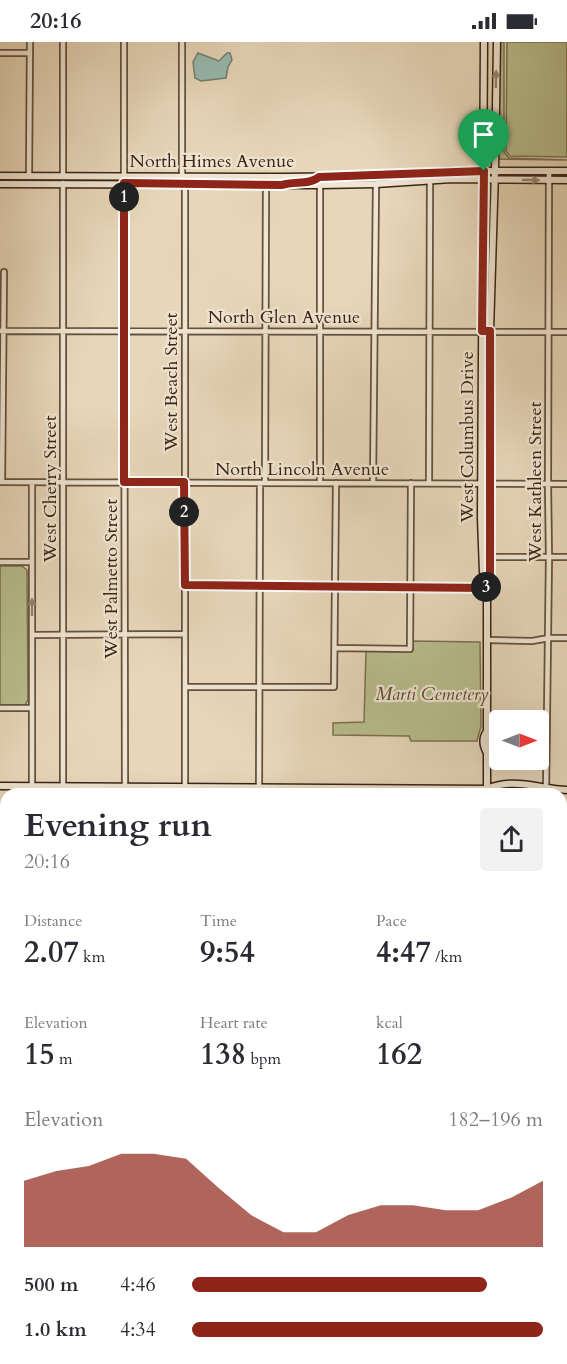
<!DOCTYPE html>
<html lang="en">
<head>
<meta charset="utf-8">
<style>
  :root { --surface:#fff; --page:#f2f2f3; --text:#2b2b33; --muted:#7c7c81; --accent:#8f2418 }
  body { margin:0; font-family:Cardo,serif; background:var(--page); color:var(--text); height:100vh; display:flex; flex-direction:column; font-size:22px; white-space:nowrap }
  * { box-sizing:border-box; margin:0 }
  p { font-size:20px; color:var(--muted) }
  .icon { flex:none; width:33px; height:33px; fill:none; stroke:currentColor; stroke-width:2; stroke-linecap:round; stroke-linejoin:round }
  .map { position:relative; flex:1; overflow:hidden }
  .side { position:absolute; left:0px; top:746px; width:567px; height:578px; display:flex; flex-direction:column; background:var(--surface); border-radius:18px 18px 0 0; box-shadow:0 6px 24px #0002 }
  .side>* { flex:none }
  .needle { width:39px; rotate:90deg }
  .controls { position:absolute; left:489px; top:668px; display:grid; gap:12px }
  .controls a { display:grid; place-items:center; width:60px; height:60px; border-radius:6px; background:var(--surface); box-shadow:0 6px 24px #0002; font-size:30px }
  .pin { position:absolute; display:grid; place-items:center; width:51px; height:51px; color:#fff; margin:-62px -26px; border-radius:50% 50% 50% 0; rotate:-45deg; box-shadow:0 0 6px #0007 }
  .pin .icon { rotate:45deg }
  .km { position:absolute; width:30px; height:30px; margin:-15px; border-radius:50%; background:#222; color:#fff; font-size:16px; line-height:30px; text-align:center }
  .round { display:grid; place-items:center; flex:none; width:63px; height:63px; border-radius:6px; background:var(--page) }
  .head { display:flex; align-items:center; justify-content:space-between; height:102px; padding:0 24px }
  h1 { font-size:33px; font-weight:700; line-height:45px }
  .stats { display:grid; grid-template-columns:repeat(3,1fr); gap:9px; height:102px; padding:6px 24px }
  .stats div { display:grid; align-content:center }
  .stats b { font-size:30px; font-weight:700 }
  .stats small { font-size:16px; font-weight:400 }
  .stats p { font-size:16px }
  .chart { height:168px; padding:12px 24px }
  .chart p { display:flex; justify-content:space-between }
  .chart svg { width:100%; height:108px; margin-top:6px; fill:var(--accent); opacity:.7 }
  ul { padding:0 24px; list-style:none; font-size:20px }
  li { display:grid; grid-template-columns:96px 72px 1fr; align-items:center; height:45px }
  li i { height:15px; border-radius:8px; background:var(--accent) }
  .status { display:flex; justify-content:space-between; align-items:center; height:42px; padding:0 30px; background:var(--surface); direction:ltr }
  .status svg { height:16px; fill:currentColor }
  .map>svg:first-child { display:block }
  .green { fill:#b8be8e; stroke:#7a7150; stroke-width:1.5 }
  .water { fill:#97baaf; stroke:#727e71; stroke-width:1.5 }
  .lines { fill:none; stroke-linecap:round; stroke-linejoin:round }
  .street-casing { stroke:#66513d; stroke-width:8 }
  .secondary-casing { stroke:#3b2413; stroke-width:9 }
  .street { stroke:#efe5d2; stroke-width:4.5 }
  .secondary { stroke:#efe5d2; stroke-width:6 }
  .oneway { fill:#958472 }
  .route-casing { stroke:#fff; stroke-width:12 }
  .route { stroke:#8f2418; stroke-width:8 }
  .labels { text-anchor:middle; stroke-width:4.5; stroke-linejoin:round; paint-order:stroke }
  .street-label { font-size:18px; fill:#3b2413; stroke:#efe5d2 }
  .park-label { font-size:18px; font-style:italic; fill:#5a4a32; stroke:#efe5d2 }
</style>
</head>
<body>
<div class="status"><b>20:16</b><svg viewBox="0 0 49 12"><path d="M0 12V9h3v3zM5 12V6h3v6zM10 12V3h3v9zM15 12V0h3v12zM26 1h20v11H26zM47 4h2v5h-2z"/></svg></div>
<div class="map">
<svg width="567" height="1322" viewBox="0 0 567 1322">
  <rect width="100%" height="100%" fill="#e7d7ba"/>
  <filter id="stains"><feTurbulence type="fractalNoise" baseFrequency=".00333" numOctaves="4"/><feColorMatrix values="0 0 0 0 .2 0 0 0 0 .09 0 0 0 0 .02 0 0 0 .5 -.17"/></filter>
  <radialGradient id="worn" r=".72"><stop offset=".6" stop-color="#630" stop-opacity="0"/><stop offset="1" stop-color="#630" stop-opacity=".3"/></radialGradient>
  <path class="green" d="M500 0H504V110L509 116 567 118 497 117Z
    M507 0H567V115L510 114 506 109Z
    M0 524H22L27 528 28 658 25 663H0Z
    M412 599 480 600 481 684 477 699H411L409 694 333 693V681L364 680 366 609H412Z"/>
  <path class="water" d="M198 11 219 19 227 11H230L232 18 228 25 226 36 201 39 195 36 193 20Z"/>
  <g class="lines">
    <defs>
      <path id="street" d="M182 0V130L185 149V752
        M0 11H30
        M124 133V0
        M29 134 30 0
        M63 134V0
        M63 141V752
        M124 141 125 752
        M0 289 567 290
        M0 440 567 442
        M2 440 4 230
        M32 440V744
        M265 441 266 143
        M320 441V143
        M373 441 376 142
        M429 441 430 138
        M488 515H567
        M0 520H32
        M185 543 486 546
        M32 593 185 592
        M488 598 532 599 549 596H567
        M335 606 410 607 411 441
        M185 645H334L336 441
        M0 666H32
        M259 752 260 441
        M546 752 549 515 548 442 549 129
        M561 901H567
        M0 943V893
        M0 1200H6
        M561 1207H567
        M58 1322V1317
        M118 1322V1317
        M179 1322V1317
        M241 1322V1317
        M302 1322V1317
        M363 1322V1317
        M424 1322V1317
        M545 1322V1317"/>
      <path id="secondary" d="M484 0 481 476 483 530 487 538V689C482 696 483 704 487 711
        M0 134 284 135 368 134 448 129H567
        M0 142 320 143 376 142 452 137 567 138
        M487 538 490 531V289L495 129 497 0
        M487 689C490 696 491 704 487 711V750
        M0 744 487 747 499 751 522 752
        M487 747C513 735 540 747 567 748
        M0 1048H6
        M561 1054H567
        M483 1322V1317"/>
    </defs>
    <use href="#street" class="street-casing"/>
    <use href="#secondary" class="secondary-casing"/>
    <use href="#street" class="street"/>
    <use href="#secondary" class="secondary"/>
  </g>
  <defs><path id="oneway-solid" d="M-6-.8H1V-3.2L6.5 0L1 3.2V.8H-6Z" transform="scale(1.5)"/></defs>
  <g class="oneway">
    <use href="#oneway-solid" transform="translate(496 37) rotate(-89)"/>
    <use href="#oneway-solid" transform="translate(531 138) rotate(1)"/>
    <use href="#oneway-solid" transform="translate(32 565) rotate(-90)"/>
  </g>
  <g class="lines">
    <defs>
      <path id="route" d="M484 129 482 289H490V531L486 538V546L185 543 184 440H124V141L282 143C294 139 310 143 319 135Z"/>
    </defs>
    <use href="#route" class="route-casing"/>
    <use href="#route" class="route"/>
  </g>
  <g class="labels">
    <g class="street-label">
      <text x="212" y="125">North Himes Avenue</text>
      <text x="284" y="281">North Glen Avenue</text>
      <text transform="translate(171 340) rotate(-90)" y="6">West Beach Street</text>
      <text transform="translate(467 395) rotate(-90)" y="6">West Columbus Drive</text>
      <text x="302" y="433">North Lincoln Avenue</text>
      <text transform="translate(535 440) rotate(-90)" y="6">West Kathleen Street</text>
      <text transform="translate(50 447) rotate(-90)" y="6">West Cherry Street</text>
      <text transform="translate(111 537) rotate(-90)" y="6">West Palmetto Street</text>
    </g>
    <g class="park-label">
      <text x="432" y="658">Marti Cemetery</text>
    </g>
  </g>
  <rect width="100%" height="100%" filter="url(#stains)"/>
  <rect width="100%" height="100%" fill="url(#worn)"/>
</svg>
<div class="controls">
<a><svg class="needle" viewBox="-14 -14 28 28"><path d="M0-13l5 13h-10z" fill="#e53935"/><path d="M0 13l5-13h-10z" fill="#7c7c81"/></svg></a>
</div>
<div class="pin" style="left:484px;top:129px;background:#1e9e55"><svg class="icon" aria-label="arrive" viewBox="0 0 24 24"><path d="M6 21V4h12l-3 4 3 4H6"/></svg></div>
<b class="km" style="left:124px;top:155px">1</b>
<b class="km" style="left:184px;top:470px">2</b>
<b class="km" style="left:486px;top:545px">3</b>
<section class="side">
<div class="head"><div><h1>Evening run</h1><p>20:16</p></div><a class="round"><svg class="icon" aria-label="share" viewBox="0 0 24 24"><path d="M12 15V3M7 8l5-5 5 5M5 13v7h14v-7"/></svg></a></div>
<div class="stats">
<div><p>Distance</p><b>2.07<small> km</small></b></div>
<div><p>Time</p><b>9:54</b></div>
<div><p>Pace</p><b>4:47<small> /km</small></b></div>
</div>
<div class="stats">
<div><p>Elevation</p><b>15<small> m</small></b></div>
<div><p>Heart rate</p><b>138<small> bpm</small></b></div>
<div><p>kcal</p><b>162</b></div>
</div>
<div class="chart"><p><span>Elevation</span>182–196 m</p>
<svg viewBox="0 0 160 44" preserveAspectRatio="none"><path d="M0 44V17L10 13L20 11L30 6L40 6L50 8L60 20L70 31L80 38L90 38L100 31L110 27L120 27L130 29L140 29L150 24L160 17V44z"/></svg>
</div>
<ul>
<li><b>500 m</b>4:46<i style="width:84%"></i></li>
<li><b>1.0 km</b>4:34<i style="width:100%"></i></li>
</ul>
</section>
</div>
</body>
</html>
